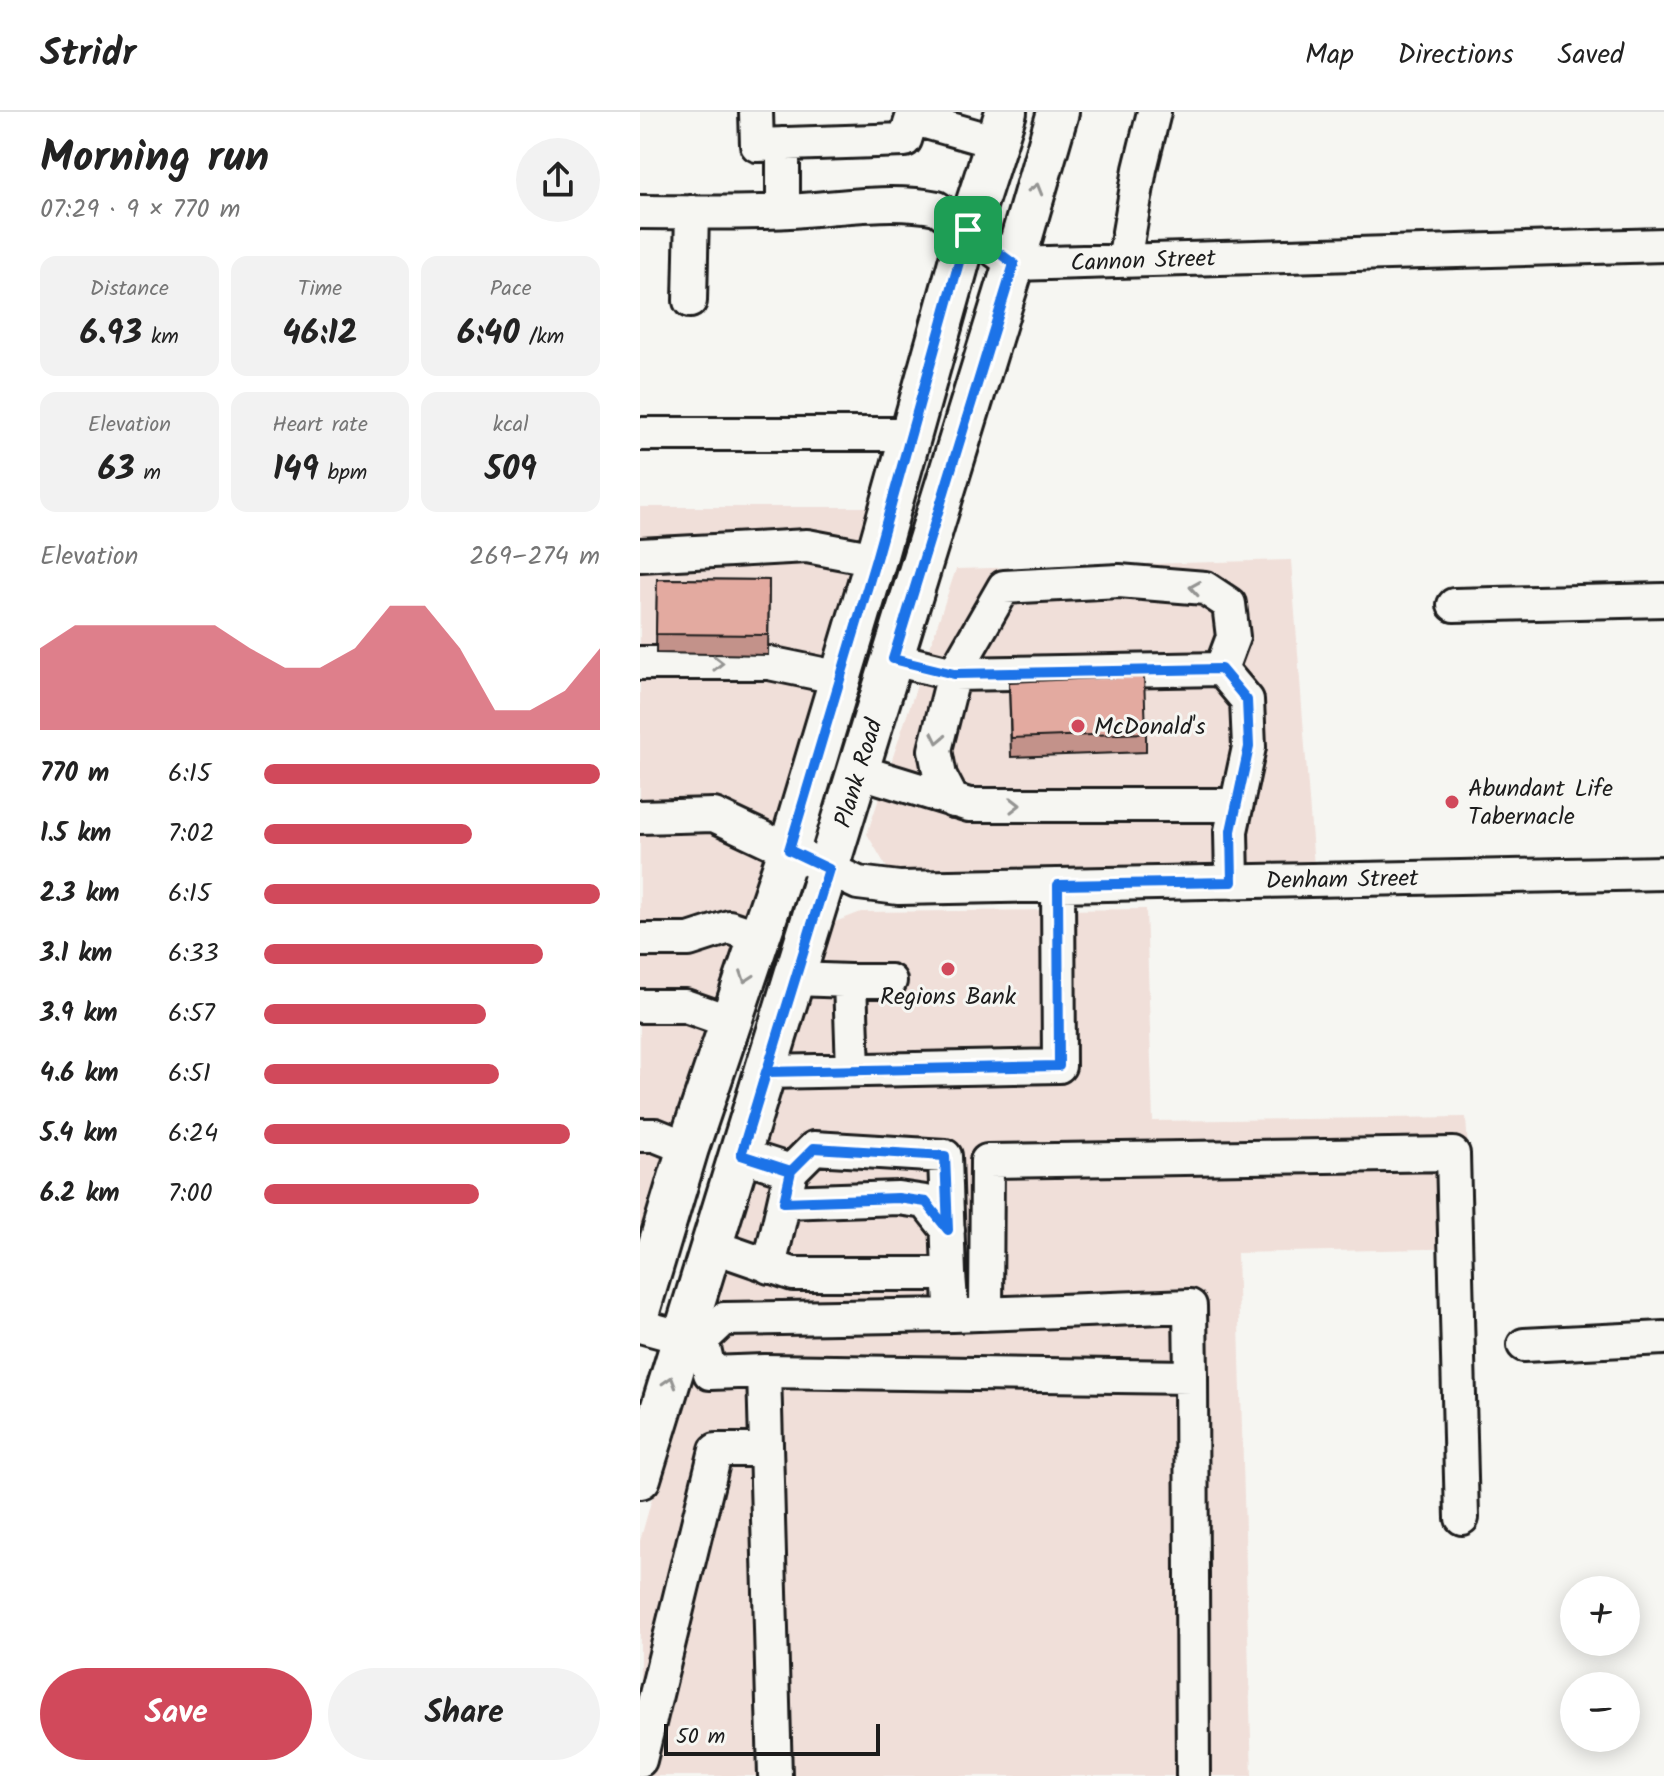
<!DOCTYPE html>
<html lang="en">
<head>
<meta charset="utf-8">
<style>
  :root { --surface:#fff; --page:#f2f2f2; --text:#222; --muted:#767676; --line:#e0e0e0; --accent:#d1495b }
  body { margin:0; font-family:Kalam,sans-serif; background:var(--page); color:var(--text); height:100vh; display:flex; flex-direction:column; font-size:30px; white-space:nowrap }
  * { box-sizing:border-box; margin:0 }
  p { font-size:26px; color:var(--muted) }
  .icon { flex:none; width:44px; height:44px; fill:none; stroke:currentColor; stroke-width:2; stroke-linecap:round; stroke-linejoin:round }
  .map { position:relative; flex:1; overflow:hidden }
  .details { display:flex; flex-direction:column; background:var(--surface); width:640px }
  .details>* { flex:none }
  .buttons { position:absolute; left:920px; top:1464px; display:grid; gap:16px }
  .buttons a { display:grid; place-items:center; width:80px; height:80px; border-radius:50%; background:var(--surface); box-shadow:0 4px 20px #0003; font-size:40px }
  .scale { position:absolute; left:24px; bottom:20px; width:216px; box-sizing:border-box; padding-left:8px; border:4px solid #1c1c1c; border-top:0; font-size:22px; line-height:28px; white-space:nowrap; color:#1c1c1c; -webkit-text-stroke:6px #f6f6f2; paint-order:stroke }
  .pin { position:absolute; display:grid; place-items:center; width:68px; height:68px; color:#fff; margin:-34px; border-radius:16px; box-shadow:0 4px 12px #0006 }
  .round { display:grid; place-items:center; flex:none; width:84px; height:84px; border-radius:42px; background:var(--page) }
  .headline { display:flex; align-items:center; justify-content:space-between; height:136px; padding:0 40px }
  h1 { font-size:44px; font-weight:800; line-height:60px }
  .metrics { display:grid; grid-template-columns:repeat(3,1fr); gap:12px; height:136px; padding:8px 40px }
  .metrics div { display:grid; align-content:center; border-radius:16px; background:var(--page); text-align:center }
  .metrics b { font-size:34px; font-weight:800 }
  .metrics small { font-size:22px; font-weight:400 }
  .metrics p { font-size:22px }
  .chart { height:224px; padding:16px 40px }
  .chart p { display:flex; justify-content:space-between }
  .chart svg { width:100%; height:144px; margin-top:8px; fill:var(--accent); opacity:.7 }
  .action { display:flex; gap:16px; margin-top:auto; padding:16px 40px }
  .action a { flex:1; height:92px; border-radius:48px; background:var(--accent); color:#fff; font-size:32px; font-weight:800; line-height:92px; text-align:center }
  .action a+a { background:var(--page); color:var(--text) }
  ul { padding:0 40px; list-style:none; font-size:26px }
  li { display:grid; grid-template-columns:128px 96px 1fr; align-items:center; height:60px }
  li i { height:20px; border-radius:10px; background:var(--accent) }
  header { display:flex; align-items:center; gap:48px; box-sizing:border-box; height:112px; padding:0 40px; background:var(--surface); border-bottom:2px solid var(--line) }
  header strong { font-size:38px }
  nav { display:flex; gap:44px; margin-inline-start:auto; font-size:28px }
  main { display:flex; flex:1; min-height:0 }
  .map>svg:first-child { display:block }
  .built { fill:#f0dfd9 }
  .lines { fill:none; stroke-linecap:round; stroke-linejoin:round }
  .minor-casing { stroke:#1c1c1c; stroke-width:38 }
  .major-casing { stroke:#1c1c1c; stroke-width:46 }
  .minor { stroke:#f6f6f2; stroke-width:32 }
  .major { stroke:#f6f6f2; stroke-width:40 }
  .wall { fill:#c3928a; stroke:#1c1c1c; stroke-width:2 }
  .building { fill:#e3aaa0; stroke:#1c1c1c; stroke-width:2 }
  .oneway { stroke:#949492 }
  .route-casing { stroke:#fff; stroke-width:16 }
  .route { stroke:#1a73e8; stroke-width:10 }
  .poi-dot { fill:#d1495b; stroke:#f6f6f2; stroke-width:3 }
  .labels { text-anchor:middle; stroke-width:6; stroke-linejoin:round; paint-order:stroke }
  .street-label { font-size:24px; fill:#1c1c1c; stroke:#f6f6f2 }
  .poi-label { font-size:24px; fill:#1c1c1c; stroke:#f6f6f2; text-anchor:start }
</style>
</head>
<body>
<header>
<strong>Stridr</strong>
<nav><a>Map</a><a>Directions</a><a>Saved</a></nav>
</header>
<main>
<section class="details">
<div class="headline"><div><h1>Morning run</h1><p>07:29 · 9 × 770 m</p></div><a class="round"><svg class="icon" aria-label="share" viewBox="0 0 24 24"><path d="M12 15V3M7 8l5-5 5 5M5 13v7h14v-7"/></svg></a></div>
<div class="metrics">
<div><p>Distance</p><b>6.93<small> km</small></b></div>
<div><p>Time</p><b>46:12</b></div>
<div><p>Pace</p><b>6:40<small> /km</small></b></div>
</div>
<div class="metrics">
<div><p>Elevation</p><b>63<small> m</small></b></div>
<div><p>Heart rate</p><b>149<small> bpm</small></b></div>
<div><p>kcal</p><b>509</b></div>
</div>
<div class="chart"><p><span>Elevation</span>269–274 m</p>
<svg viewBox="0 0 160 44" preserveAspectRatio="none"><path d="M0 44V19L10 12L20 12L30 12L40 12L50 12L60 19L70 25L80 25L90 19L100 6L110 6L120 19L130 38L140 38L150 32L160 19V44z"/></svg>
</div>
<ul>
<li><b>770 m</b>6:15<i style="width:100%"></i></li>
<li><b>1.5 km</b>7:02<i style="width:62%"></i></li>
<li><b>2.3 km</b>6:15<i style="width:100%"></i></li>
<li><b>3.1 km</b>6:33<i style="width:83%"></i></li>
<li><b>3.9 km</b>6:57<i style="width:66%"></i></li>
<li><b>4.6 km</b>6:51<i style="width:70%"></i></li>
<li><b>5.4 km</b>6:24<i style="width:91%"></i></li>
<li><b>6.2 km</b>7:00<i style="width:64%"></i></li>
</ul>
<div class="action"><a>Save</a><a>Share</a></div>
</section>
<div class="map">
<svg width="1024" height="1664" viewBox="0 0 1024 1664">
  <rect width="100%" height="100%" fill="#f6f6f2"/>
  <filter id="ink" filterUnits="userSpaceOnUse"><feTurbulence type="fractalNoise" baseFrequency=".0125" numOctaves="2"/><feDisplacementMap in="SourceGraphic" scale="16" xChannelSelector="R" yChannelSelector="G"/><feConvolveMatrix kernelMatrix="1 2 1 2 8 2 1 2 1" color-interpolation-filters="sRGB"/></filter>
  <g filter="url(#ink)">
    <path class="built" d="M0 395H244L0 1181Z
      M651 448 675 768 259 776 227 722 316 457Z
      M506 797 513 1009 826 1005 834 1136 597 1141 612 1664H0V1429L91 1104 190 812 221 800Z"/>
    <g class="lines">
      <defs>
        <path id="minor" d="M116 0 117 33 265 28 274 0
          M272 6 356 30
          M143 32V99
          M0 100C49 100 99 102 149 99 196 96 251 87 297 96L374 152 1024 133
          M484 149 500 57 514 0
          M50 189 52 100
          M0 322H270
          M0 443 167 434 236 447
          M814 493 1024 488
          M253 547 314 562 581 557 607 588 609 635 591 719 592 770
          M0 551H129L201 566
          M218 659 329 693H596
          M313 689 300 664 295 638 314 562 364 475 479 469 565 476 589 492 593 525 581 557
          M0 705 74 703 218 771 259 776 1024 761
          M0 828H49L89 815 119 825
          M155 867 210 869 213 958
          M210 869H250
          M0 894H45L91 910
          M126 960 419 954 418 773
          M0 1023H15L48 1036
          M101 1043 151 1059 129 1155
          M151 1059 174 1036 305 1044 309 1162
          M144 1090 258 1086 286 1090 308 1118
          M72 1134 153 1162H309L312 1203
          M550 1194 551 1265 124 1259 70 1261 62 1228 84 1207 312 1203Z
          M346 1202 347 1049 813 1042 822 1406
          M0 1214 44 1226 62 1228
          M884 1233 1024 1226
          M124 1259 135 1664
          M551 1265 553 1664
          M0 1648 76 1338H126"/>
        <path id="major" d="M0 1196 48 1036 149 738 236 447 328 118 366 0
          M0 1366 374 152 418 0"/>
      </defs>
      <use href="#minor" class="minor-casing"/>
      <use href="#major" class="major-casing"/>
      <use href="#minor" class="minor"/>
      <use href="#major" class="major"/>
    </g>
    <path class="wall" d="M17 467 129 468 128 543 16 541Z
      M369 570 506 621V640L371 645Z"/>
    <path class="building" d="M17 467 129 468 128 523 16 522Z
      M504 564 506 621 371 626 369 570Z"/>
    <defs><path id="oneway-chevron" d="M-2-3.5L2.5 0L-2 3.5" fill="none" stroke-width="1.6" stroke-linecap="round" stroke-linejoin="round" transform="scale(2)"/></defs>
    <g class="oneway">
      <use href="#oneway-chevron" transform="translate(396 77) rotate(-74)"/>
      <use href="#oneway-chevron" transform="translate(555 476) rotate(-171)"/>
      <use href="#oneway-chevron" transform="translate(78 551)"/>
      <use href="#oneway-chevron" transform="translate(298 626) rotate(102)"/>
      <use href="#oneway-chevron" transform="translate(375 693)"/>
      <use href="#oneway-chevron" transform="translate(106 865) rotate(109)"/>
      <use href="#oneway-chevron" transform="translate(30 1270) rotate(-73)"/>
    </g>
  </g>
  <g class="lines" filter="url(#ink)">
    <defs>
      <path id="route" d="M328 118 236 447 149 738 189 757 101 1043 151 1059 144 1090 258 1086 286 1090 308 1118 305 1044 174 1036 151 1059 101 1043 126 960 419 954 418 773 592 770 591 719 609 635 607 588 581 557 314 562 253 547 374 152 328 118"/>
    </defs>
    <use href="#route" class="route-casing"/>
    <use href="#route" class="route"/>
  </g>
  <g class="poi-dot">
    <circle cx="438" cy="614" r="8"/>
    <circle cx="812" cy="690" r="8"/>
    <circle cx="308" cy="857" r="8"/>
  </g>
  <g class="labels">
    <g class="street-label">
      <text transform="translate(503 148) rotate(-2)" y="8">Cannon Street</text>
      <text transform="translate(218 661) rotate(-73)" y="8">Plank Road</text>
      <text transform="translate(702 767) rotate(-1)" y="8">Denham Street</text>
    </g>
    <g class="poi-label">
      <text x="454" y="622">McDonald's</text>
      <text x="828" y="684">Abundant Life<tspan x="828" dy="28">Tabernacle</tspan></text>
      <text x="308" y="892" text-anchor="middle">Regions Bank</text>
    </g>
  </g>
</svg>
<div class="buttons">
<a>+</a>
<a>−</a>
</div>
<div class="scale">50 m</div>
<div class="pin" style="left:328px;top:118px;background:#1e9e55"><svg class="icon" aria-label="arrive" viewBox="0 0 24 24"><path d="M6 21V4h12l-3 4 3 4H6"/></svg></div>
</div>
</main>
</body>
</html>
